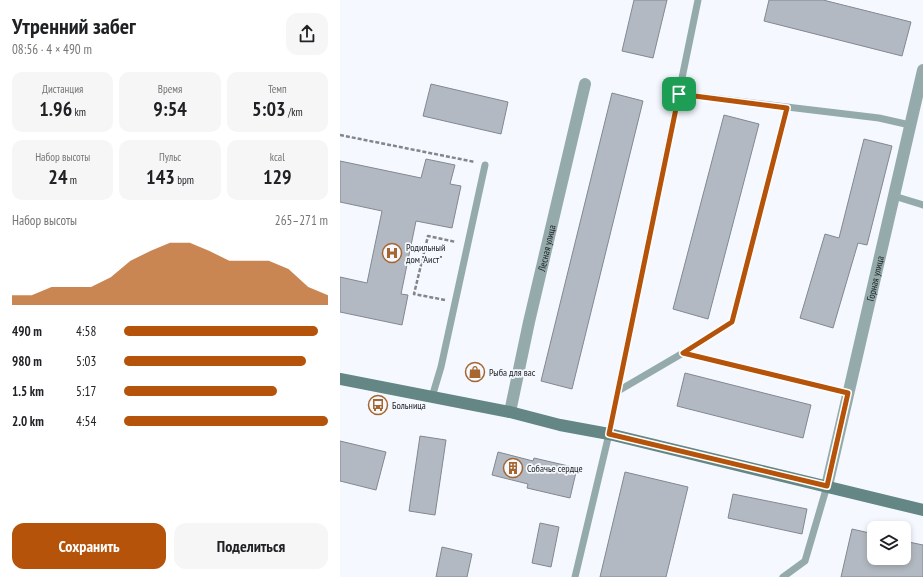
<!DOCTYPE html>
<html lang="ru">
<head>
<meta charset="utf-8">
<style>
  :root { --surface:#fff; --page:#f6f6f6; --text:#202124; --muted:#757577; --accent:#b45309 }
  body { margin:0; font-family:"PT Sans Narrow",sans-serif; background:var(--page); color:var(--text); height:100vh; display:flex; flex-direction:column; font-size:15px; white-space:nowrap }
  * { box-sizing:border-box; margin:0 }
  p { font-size:13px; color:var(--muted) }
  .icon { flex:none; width:22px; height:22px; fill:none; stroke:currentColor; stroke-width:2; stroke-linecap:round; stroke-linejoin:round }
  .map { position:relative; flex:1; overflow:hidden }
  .sheet { display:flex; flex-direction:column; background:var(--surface); width:340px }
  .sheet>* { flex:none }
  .controls { position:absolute; left:527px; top:521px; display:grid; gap:8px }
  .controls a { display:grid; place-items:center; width:44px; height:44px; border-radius:8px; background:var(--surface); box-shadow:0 2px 6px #0003; font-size:20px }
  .pin { position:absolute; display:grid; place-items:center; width:34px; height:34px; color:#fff; margin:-17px; border-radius:8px; box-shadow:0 2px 6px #0006 }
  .round { display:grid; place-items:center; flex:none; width:42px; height:42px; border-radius:12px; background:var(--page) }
  .head { display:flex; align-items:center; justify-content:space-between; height:68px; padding:0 12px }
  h1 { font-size:22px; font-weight:700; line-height:30px }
  .figures { display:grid; grid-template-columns:repeat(3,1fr); gap:6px; height:68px; padding:4px 12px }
  .figures div { display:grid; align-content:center; border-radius:10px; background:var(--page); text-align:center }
  .figures b { font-size:20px; font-weight:700 }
  .figures small { font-size:11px; font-weight:400 }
  .figures p { font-size:11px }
  .chart { height:112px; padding:8px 12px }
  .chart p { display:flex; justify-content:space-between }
  .chart svg { width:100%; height:72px; margin-top:4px; fill:var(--accent); opacity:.7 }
  .primary-button { display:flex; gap:8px; margin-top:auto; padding:8px 12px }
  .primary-button a { flex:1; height:46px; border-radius:12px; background:var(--accent); color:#fff; font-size:16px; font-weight:700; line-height:46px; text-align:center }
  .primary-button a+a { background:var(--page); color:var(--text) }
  ul { padding:0 12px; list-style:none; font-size:13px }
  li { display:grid; grid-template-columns:64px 48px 1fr; align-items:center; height:30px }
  li i { height:10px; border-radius:5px; background:var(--accent) }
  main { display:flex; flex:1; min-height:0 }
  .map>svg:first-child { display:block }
  .building { fill:#b3b9c2; stroke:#828890 }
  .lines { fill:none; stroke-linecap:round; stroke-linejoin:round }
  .path { stroke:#82868a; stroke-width:2.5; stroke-dasharray:4 2; stroke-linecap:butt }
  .lane { stroke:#95abab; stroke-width:7 }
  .street { stroke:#95abab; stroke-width:12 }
  .secondary { stroke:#648685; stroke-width:12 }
  .route-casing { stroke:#fff; stroke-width:8 }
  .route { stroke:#b45309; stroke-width:5 }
  .labels { text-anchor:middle; stroke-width:3.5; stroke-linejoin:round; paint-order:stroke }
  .poi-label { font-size:10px; fill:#191c1f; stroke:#f5f9ff; text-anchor:start }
  .street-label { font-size:10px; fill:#191c1f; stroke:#f5f9ff }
</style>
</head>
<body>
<main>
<section class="sheet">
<div class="head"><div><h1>Утренний забег</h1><p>08:56 · 4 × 490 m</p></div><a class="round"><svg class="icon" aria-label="share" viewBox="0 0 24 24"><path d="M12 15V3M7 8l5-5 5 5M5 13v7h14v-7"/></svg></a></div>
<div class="figures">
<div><p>Дистанция</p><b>1.96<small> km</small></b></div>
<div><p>Время</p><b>9:54</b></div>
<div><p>Темп</p><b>5:03<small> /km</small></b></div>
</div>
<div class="figures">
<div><p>Набор высоты</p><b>24<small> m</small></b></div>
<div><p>Пульс</p><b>143<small> bpm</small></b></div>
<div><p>kcal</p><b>129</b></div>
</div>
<div class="chart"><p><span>Набор высоты</span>265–271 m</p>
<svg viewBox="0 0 160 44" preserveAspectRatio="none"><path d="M0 44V38L10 38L20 33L30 33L40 33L50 27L60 17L70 11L80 6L90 6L100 11L110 17L120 17L130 17L140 22L150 33L160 38V44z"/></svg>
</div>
<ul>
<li><b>490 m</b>4:58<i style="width:95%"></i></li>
<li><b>980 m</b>5:03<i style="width:89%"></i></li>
<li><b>1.5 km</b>5:17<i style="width:75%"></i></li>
<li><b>2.0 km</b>4:54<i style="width:100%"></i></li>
</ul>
<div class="primary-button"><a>Сохранить</a><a>Поделиться</a></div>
</section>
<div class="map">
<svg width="583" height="577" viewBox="0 0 583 577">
  <rect width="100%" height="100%" fill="#f5f9ff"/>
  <path class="building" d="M294 0H327L313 58 282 51Z
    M429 0H483L571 22 562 56 424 21Z
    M91 84 168 102 161 134 83 116Z
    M272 93 303 101 232 389 201 381Z
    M384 115 419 124 368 319 333 309Z
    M524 139 552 146 527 245 518 243 493 328 460 318 485 234 499 238Z
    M86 159 115 165 110 184 121 186 112 228 76 221 61 294 68 295 62 325 0 312V277L27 283 42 211 0 202V161L81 178Z
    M345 373 471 405 463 438 337 406Z
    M80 436 106 440 95 515 69 511Z
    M0 441 46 452 36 490 0 481Z
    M158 452 193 461 194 458 237 468 230 498 187 488 188 484 152 475Z
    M285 472 348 487 326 577H260Z
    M393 494 467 509 462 534 388 518Z
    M200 523 219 527 211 567 192 563Z
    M512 529 534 534V558H564V541L583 545V577H501Z
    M102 547 132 554 127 577H96Z"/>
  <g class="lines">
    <path class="path" d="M0 135 135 162
      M105 300 74 294 88 236 116 242"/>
    <path class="lane" d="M339 94 539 118 570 125
      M554 196 583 205
      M343 353 392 322 447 108
      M278 391 343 353 508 393
      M92 397 101 367 145 165
      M235 577 269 434 358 0
      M443 577 465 561 487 486"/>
    <g class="street">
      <path id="s1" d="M170 412 189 322 245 84"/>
      <path id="s2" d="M487 486 583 70"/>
    </g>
    <path class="secondary" d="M0 379 170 412 220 425 269 434 583 510"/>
  </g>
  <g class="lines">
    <defs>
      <path id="route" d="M339 94 447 108 392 322 343 353 508 393 487 486 269 434Z"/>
    </defs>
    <use href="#route" class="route-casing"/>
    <use href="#route" class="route"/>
  </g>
  <defs>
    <symbol id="hospital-ring" viewBox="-11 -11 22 22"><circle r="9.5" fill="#f5f9ff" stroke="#a6662f" stroke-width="1.5"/><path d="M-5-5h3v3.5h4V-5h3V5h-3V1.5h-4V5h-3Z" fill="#a6662f"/></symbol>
    <symbol id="shop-ring" viewBox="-11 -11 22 22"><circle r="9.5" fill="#f5f9ff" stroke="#a6662f" stroke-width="1.5"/><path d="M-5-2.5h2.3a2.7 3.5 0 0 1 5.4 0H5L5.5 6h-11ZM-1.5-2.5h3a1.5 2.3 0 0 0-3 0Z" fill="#a6662f"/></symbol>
    <symbol id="bus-ring" viewBox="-11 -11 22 22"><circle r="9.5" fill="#f5f9ff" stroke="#a6662f" stroke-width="1.5"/><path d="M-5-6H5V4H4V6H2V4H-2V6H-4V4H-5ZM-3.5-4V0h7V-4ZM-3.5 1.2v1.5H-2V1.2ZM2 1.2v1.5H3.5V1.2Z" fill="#a6662f"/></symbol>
    <symbol id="building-ring" viewBox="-11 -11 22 22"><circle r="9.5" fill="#f5f9ff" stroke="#a6662f" stroke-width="1.5"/><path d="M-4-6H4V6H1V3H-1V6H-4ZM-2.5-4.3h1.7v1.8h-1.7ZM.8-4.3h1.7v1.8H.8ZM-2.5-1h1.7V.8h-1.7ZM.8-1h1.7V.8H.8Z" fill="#a6662f"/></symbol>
  </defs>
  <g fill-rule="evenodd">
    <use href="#hospital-ring" x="41" y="242" width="22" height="22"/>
    <use href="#shop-ring" x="124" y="361" width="22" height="22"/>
    <use href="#bus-ring" x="27" y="394" width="22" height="22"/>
    <use href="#building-ring" x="162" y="457" width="22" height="22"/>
  </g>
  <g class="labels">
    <g class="poi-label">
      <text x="66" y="251">Родильный<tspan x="66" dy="12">дом "Аист"</tspan></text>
      <text x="149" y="376">Рыба для вас</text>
      <text x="52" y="409">Больница</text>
      <text x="187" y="472">Собачье сердце</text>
    </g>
    <g class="street-label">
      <text dy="4" stroke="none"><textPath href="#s1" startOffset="168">Лесная улица</textPath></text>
      <text dy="4" stroke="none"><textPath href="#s2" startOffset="213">Горная улица</textPath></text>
    </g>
  </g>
</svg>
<div class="controls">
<a><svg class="icon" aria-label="layers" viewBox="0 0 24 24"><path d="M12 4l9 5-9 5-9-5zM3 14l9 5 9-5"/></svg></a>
</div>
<div class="pin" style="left:339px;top:94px;background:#1e9e55"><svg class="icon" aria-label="arrive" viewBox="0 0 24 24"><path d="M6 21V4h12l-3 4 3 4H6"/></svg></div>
</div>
</main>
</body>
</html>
